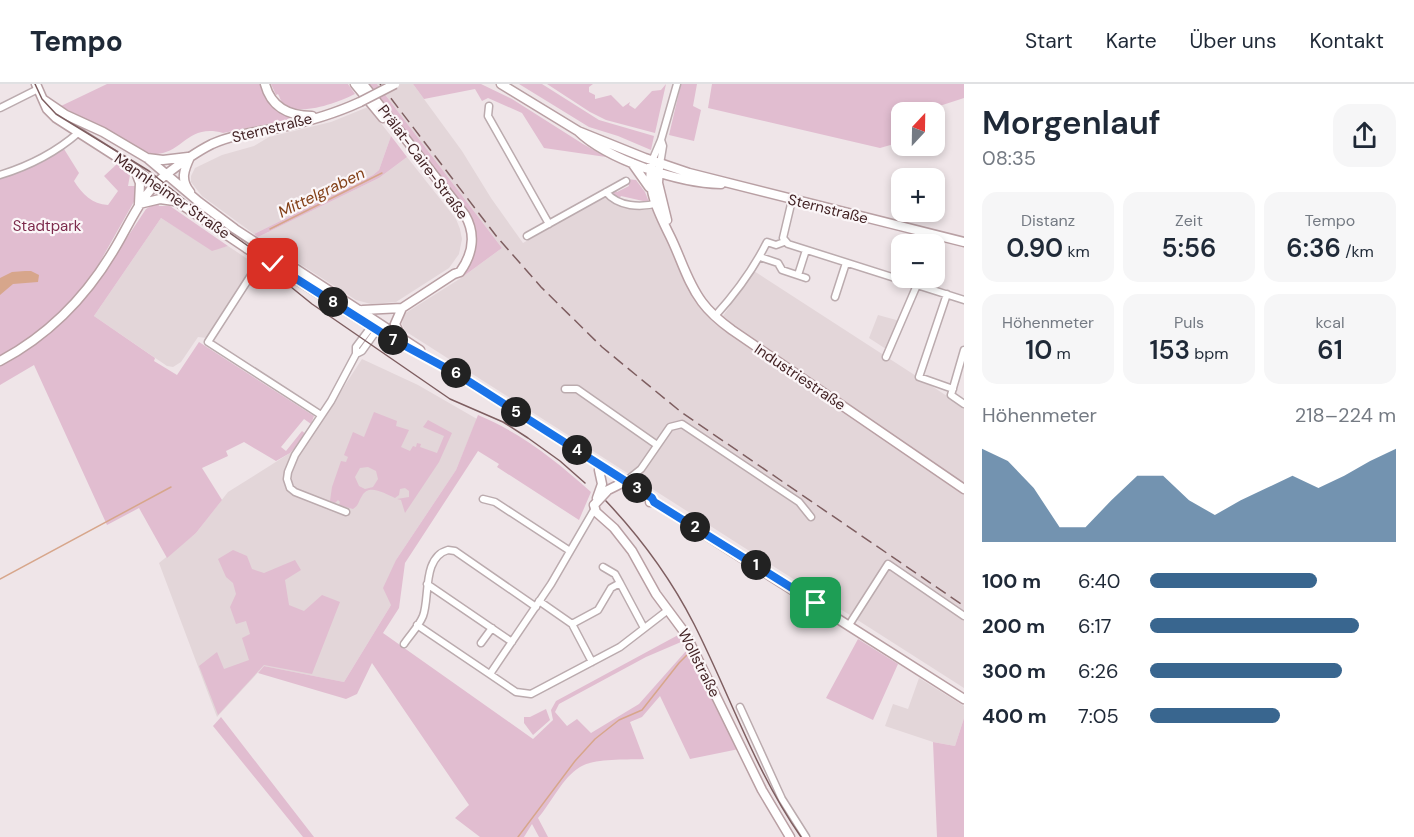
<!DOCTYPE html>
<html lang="de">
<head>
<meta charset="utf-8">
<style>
  :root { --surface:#fff; --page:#f6f6f7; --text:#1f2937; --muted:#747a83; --line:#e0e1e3; --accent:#39668f }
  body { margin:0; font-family:"DM Sans",sans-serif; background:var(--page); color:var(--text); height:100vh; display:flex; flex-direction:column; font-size:22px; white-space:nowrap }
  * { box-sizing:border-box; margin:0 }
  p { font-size:20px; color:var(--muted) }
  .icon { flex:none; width:33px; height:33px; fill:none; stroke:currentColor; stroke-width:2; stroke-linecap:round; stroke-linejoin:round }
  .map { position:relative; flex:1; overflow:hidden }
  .sheet { display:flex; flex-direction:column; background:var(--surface); width:450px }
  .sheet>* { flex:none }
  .needle { width:39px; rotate:22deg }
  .tools { position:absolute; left:891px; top:18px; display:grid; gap:12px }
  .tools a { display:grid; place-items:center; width:54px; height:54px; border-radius:12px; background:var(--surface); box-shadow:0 3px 9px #0003; font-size:30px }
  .pin { position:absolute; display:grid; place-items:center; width:51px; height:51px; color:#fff; margin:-26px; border-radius:12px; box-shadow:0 3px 9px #0006 }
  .km { position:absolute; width:30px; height:30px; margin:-15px; border-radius:50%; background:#222; color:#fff; font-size:16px; line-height:30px; text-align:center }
  .round { display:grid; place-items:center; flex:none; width:63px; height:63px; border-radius:18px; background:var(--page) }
  .summary { display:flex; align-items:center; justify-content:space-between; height:102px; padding:0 18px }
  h1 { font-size:33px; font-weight:600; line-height:45px }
  .stats { display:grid; grid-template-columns:repeat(3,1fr); gap:9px; height:102px; padding:6px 18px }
  .stats div { display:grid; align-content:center; border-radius:15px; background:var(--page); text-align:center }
  .stats b { font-size:26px; font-weight:600 }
  .stats small { font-size:16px; font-weight:400 }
  .stats p { font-size:16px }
  .chart { height:168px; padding:12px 18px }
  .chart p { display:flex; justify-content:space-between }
  .chart svg { width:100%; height:108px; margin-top:6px; fill:var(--accent); opacity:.7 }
  ul { padding:0 18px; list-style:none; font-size:20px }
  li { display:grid; grid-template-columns:96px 72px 1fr; align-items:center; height:45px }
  li i { height:15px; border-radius:8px; background:var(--accent) }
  header { display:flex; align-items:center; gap:36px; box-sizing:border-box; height:84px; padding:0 30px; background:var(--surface); border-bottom:2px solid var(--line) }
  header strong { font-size:28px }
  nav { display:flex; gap:33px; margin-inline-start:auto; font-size:21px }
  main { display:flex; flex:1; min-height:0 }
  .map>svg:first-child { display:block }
  .built { fill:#e3d6d9 }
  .green { fill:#e1bdd0; fill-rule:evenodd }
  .water { fill:#d7a68b }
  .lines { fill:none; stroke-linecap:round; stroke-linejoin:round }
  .stream { stroke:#d7a68b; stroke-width:1.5 }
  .street-casing { stroke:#bbabae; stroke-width:9 }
  .secondary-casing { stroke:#b9a0a4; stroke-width:11 }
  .street { stroke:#fff; stroke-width:6 }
  .secondary { stroke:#fff; stroke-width:8 }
  .tram { stroke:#7e5e60; stroke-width:1.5 }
  .rail { stroke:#7e5e60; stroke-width:1.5; stroke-dasharray:12 6; stroke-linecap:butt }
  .secondary-bridge-casing { stroke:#b9a0a4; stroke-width:11; stroke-linecap:butt }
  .secondary-bridge { stroke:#fff; stroke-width:8 }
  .route-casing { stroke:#fff; stroke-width:12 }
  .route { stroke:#1a73e8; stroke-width:8 }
  .labels { text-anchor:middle; stroke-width:4.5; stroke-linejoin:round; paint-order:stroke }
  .street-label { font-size:15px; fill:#432325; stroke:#fbf6f8 }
  .park-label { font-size:15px; fill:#7c2a4c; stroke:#fbf6f8 }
  .water-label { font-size:16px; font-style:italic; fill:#834018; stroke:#fbf6f8 }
</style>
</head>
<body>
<header>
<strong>Tempo</strong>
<nav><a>Start</a><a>Karte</a><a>Über uns</a><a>Kontakt</a></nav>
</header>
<main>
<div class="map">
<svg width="964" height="753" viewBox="0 0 964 753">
  <rect width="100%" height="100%" fill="#efe5e8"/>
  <path class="built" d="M377 0H413L462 67 491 114 523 159 605 113 630 125 644 126 654 123 685 200 705 228 723 232 754 187 964 323V604L405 247 402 240 404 230 461 194 502 164Z
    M368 23 391 52 379 86 373 91 254 150 202 112 191 98V92L195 84 222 71 254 62 269 53 331 38Z
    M407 73 456 135 460 145 462 155 459 170 449 184 396 218 371 220 356 216 258 153 379 94Z
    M161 134 212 166 228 162 255 180 207 254 198 253 181 278 173 283 167 282 94 232Z
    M878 231 900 237 886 265 869 254Z
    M362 275 418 301 477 335 456 386 396 476 391 521 344 598 264 582 217 633 159 479 196 449 228 408 290 369 307 351 311 353Z
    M919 594 964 622V634L955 662 933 658 885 642 893 620 908 625Z"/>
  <path class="green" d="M107 0H262C264 20 277 29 296 34L223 49C188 39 182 70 155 70 148 70 141 64 134 61 111 46 85 36 61 22Z
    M271 0H348L355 10C339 18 296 35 282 18 280 16 280 13 278 10L276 11Z
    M368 0H377L502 164 461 194C478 169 483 149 464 122Z
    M413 0H481L512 15 583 60 606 73 544 64 522 29 488 14 482 17 475 5 424 15Z
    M519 0H542L599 36 654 52 651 66 618 52 589 43Z
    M547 0H593L589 3V8L595 11V15L611 11 623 23 630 18 629 21 635 25 652 7 661 6 666 0 655 49 606 36 590 28Z
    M681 0H697L693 22 701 26 694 57 669 51Z
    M712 0H964V14L921 28H902L901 58 880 64 708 24Z
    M391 52 407 73 379 94 258 153 254 150 373 91 379 86Z
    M64 65 79 89 74 97C82 110 92 120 108 121L118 107 104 92 117 80 130 91 128 102H137L136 114 88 199 46 243 0 273V94L30 84Z
    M627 95 636 96 645 108 649 118 643 120V117L621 112 619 115 612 111 615 106 617 108 629 102Z
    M158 118 159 122H170L228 162 212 167 161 134 94 232 155 274 154 277 177 291 199 258 314 332 311 340 304 335 281 363 286 367 302 347 307 351 290 369 276 377 244 358 226 367 228 372 202 384 222 416 196 449 167 474 139 424 107 441 34 281 0 301V281L50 248 91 208 146 125Z
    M374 328 397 337 396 342 409 346 401 363 410 367 413 362 416 363 417 359 421 360 420 363 437 369 444 352 423 343 428 336 452 349 439 378 405 429 401 416 397 415 409 413V407L405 404 400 405 399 411 395 414C385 410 369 399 362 412 358 418 359 421 353 425L339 421 340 418 338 416 335 419 330 417 332 403 341 377 346 378 348 373 344 371 353 348 364 353ZM368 383 376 387 378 395 373 403 365 405 359 402 355 393 360 384Z
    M478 331C523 350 555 376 591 408L579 436 497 383 499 380 478 367 405 479 399 524 383 549 533 655 553 636 551 626 556 617 680 550 739 665 690 675 660 612 642 633 630 638 644 675C627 676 594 674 580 683 562 694 552 718 538 734L548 753H539L532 740 524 753H480L455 734 469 721 372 579 357 610 346 615 258 589 264 582 344 598 391 521 383 504 396 476 456 386ZM681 558 686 567 639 620 591 649 577 635 567 642 555 628 559 620 646 573Z
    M233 466 247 472 252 485 264 489 295 476 301 486 285 496 289 521 304 527 322 511 340 518 312 590 264 581 218 631 199 582 217 568 224 585 249 576 242 554 250 550 246 537 236 540 230 523 236 510 233 499 226 493 218 475Z
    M858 555 898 580 873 636 826 614Z
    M546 625 550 636 533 651 524 639V633H530Z
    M221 633 314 753H303L213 642Z
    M964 634V753H937L933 658 955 662Z"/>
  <path class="water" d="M25 187H31L39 191 38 198 13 200 0 211V194L12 188Z"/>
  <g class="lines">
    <path class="stream" d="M270 145 382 89
      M0 495 171 403
      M518 753 575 677 595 655 619 636 642 626 679 579 689 569"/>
    <defs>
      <path id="street" d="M489 22 488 32 549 140
        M0 24 38 5
        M652 77 661 56 677 0
        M660 80 663 62 661 56
        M0 91C29 82 55 69 78 49
        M606 108C618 123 641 124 658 119
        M792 116 783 154 788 160 964 216
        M527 152 626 97
        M934 160 936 151
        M760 173 778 179 782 186 806 194
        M255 185 208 258 321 331
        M798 191 806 166
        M947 210 919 293 953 305
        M835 213 846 179
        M715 232C736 209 753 186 767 158L776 161 784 158
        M964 266 951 311 964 320
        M356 270 362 267 377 246
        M886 273 917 201
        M565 305H577L657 361
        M626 397 641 385 670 343 682 340 799 418 811 433
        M483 415 495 418 570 467
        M346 428 295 408 290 404 287 395 288 388 295 371 331 317 356 270V263L371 243
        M603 483 615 490 620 499
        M427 500 512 558
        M539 517 572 540 592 578
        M572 540 598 526 611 504 620 499 644 544
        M417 541 516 608 531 610 620 563 668 526
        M849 541 888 480 964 532
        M481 559 492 544
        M404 560C410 551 419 542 423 532 430 514 422 473 448 466L455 467 536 523
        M490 590 551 500 594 426
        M740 623 782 715 806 753"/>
      <path id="secondary" d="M36 0 47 25 56 34 134 84 176 117 246 164 385 251 457 290 652 414 654 418
        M265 0C271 23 289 32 312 32
        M355 0 383 34
        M363 0 465 131C476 150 473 170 460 188L454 190 402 224 395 240 401 253
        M501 0 578 47C608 76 679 99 721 100
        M44 16 66 31 103 48 147 74 199 118 235 145 420 266
        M578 47 645 74 689 89 964 158
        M147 74 163 76 188 73
        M652 77C646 104 658 128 670 152 681 174 687 198 702 218 710 229 721 238 732 246L964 405
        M632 79 649 103
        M659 84 658 99 667 136
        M135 86 140 99 139 120
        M190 108C180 96 184 86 190 73
        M139 120 160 115 174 117
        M363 226 402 224
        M0 277C49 251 87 212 115 164 130 139 140 113 163 93 178 81 194 69 212 60 232 51 256 48 278 44 306 38 334 30 360 18
        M597 414 602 400 599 386
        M650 418H654L964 615
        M594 421 596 428 614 444 632 467 656 510 685 549 762 706 790 753
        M594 421 608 406 626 397"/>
    </defs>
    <use href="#street" class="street-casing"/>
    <use href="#secondary" class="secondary-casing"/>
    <use href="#street" class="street"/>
    <use href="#secondary" class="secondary"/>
    <path class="tram" d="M35 0 42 15 56 30 149 87 196 125 258 169 291 203 312 220 450 315 503 338 528 354 560 377 585 399
      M606 417C641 454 671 495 694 540 730 611 755 687 801 753"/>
    <path class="rail" d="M380 0 497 153 541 203 602 263 681 328 964 522"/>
    <defs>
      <path id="secondary-bridge" d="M360 18 395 0"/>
    </defs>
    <use href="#secondary-bridge" class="secondary-bridge-casing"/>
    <use href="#secondary-bridge" class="secondary-bridge"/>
  </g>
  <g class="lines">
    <defs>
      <path id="route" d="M273 180 385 251 457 290 652 414 654 418 816 519"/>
    </defs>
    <use href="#route" class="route-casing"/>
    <use href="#route" class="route"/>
  </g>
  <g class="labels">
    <g class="street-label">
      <text transform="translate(272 44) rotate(-14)" y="5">Sternstraße</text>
      <text transform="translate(423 78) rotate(53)" y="5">Prälat-Caire-Straße</text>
      <text transform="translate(172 112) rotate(35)" y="5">Mannheimer Straße</text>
      <text transform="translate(828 125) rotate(14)" y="5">Sternstraße</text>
      <text transform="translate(800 293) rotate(34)" y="5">Industriestraße</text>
      <text transform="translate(699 579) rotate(63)" y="5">Wollstraße</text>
    </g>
    <g class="park-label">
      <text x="47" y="147">Stadtpark</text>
    </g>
    <g class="water-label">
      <text transform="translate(321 108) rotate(-26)" y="6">Mittelgraben</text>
    </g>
  </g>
</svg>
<div class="tools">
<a><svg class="needle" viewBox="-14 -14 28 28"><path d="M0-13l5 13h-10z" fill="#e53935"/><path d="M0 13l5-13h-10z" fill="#747a83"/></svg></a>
<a>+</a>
<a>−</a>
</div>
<div class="pin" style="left:816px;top:519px;background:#1e9e55"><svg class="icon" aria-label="arrive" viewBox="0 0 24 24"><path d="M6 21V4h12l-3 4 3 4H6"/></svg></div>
<div class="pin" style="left:273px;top:180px;background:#d93025"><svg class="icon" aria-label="check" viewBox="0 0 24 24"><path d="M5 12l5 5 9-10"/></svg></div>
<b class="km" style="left:756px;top:481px">1</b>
<b class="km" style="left:695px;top:443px">2</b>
<b class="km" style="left:637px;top:404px">3</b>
<b class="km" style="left:577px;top:366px">4</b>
<b class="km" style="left:516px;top:328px">5</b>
<b class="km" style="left:456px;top:289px">6</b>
<b class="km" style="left:393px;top:256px">7</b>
<b class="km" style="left:333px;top:218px">8</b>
</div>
<section class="sheet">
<div class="summary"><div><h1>Morgenlauf</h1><p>08:35</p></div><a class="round"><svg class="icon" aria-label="share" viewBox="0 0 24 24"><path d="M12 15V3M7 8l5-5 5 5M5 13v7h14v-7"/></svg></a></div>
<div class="stats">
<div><p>Distanz</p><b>0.90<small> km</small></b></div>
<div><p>Zeit</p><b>5:56</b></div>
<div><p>Tempo</p><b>6:36<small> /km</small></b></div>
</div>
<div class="stats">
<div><p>Höhenmeter</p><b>10<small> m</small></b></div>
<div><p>Puls</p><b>153<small> bpm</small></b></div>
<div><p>kcal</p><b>61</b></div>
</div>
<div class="chart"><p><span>Höhenmeter</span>218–224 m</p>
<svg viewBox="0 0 160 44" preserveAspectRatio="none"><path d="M0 44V6L10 11L20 22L30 38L40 38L50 27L60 17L70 17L80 27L90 33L100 27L110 22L120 17L130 22L140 17L150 11L160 6V44z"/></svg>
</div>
<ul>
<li><b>100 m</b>6:40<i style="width:68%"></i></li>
<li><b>200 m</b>6:17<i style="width:85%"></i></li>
<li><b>300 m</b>6:26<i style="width:78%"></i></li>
<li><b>400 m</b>7:05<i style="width:53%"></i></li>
</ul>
</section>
</main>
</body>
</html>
